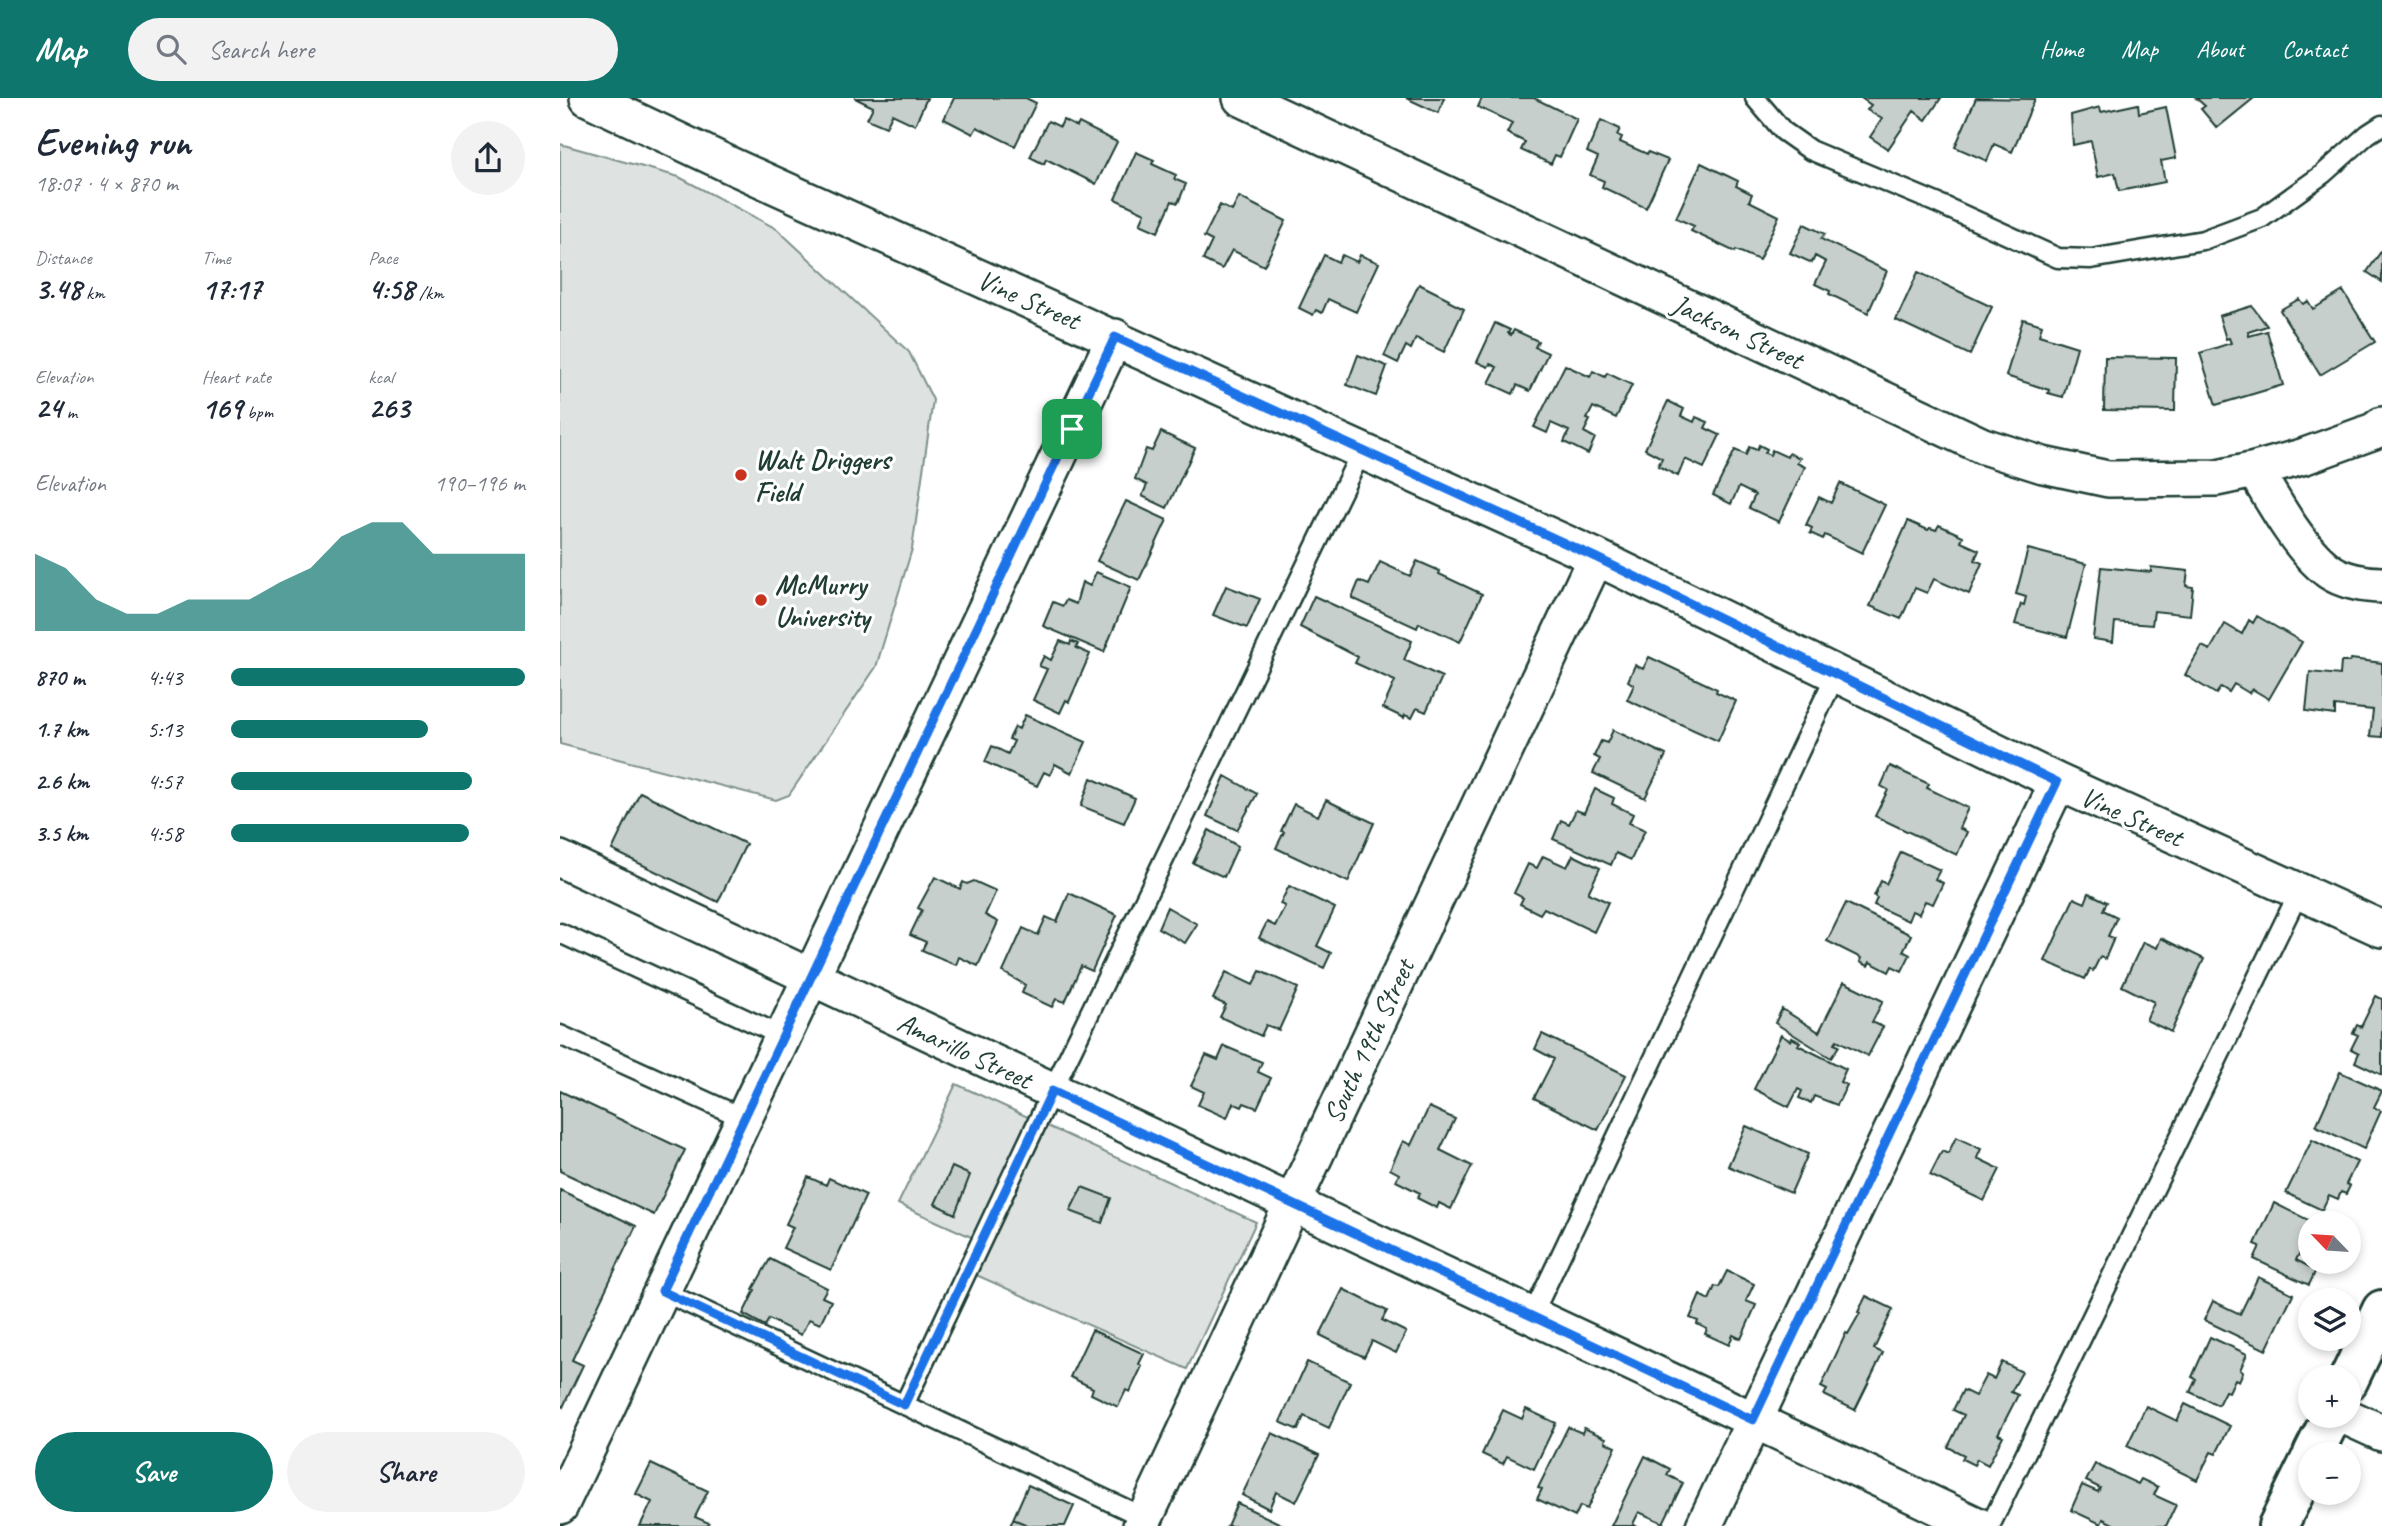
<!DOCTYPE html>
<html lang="en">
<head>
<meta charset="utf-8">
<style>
  :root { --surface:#fff; --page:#f2f2f3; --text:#1f2937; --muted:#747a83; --accent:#0f766e }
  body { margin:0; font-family:Caveat,sans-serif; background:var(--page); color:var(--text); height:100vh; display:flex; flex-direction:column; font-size:26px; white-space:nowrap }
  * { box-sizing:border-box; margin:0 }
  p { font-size:23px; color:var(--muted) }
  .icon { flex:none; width:38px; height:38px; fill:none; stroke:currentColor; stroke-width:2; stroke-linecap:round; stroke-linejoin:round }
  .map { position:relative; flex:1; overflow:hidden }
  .sheet { display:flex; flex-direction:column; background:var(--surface); width:560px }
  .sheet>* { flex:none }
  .needle { width:46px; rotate:295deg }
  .tools { position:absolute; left:1738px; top:1113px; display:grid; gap:14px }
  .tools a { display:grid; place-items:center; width:63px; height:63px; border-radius:50%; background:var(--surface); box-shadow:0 4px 10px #0003; font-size:35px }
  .pin { position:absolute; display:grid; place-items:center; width:60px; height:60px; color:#fff; margin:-30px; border-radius:14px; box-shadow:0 4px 10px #0006 }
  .round { display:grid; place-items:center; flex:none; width:74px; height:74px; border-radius:37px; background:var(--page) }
  .overview { display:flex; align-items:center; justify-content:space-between; height:119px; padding:0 35px }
  h1 { font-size:38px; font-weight:800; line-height:52px }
  .figures { display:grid; grid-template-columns:repeat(3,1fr); gap:10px; height:119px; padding:7px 35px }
  .figures div { display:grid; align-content:center }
  .figures b { font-size:30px; font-weight:800 }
  .figures small { font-size:19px; font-weight:400 }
  .figures p { font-size:19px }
  .chart { height:196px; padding:14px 35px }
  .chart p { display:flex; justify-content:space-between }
  .chart svg { width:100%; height:126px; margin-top:7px; fill:var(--accent); opacity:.7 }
  .button { display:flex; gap:14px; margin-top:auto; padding:14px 35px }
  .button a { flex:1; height:80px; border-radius:42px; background:var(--accent); color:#fff; font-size:28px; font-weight:800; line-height:80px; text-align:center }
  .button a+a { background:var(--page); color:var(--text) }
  ul { padding:0 35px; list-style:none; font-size:23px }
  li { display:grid; grid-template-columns:112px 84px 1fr; align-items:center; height:52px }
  li i { height:18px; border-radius:9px; background:var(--accent) }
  header { display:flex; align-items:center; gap:42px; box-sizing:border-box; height:98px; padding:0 35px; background:var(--accent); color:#fff }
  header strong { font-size:33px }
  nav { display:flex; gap:38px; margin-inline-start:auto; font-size:24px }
  .search { width:490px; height:63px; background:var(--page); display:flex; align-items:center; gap:18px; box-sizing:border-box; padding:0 24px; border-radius:38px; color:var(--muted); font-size:26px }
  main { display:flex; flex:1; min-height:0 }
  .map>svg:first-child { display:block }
  .green { fill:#dee3e2; stroke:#7e908b; stroke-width:2 }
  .building { fill:#c7cfcc; stroke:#1f3d34; stroke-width:2 }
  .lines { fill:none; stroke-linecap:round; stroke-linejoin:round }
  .service-casing { stroke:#1f3d34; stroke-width:23 }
  .minor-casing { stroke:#1f3d34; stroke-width:40 }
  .tertiary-casing { stroke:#1f3d34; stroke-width:44 }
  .service { stroke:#fff; stroke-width:18 }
  .minor { stroke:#fff; stroke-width:35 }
  .tertiary { stroke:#fff; stroke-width:38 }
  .route-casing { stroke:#fff; stroke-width:14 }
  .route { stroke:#1a73e8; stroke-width:9 }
  .poi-dot { fill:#c8321e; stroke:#fff; stroke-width:2.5 }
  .labels { text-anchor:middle; stroke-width:6; stroke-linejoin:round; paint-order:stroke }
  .street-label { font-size:28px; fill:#1f3d34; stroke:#fff }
  .poi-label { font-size:28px; font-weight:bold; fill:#1f3d34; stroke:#fff; text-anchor:start }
</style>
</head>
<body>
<header>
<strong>Map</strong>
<div class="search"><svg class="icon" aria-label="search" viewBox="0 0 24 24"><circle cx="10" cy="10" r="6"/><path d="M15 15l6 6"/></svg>Search here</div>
<nav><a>Home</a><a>Map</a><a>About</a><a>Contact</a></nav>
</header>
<main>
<section class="sheet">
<div class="overview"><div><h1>Evening run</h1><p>18:07 · 4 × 870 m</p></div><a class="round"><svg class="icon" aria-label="share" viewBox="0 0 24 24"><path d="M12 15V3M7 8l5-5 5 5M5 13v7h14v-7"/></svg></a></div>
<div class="figures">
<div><p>Distance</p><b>3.48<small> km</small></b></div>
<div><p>Time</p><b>17:17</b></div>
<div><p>Pace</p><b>4:58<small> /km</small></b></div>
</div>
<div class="figures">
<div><p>Elevation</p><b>24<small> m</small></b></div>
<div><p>Heart rate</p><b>169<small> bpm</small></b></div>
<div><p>kcal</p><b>263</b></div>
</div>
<div class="chart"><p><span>Elevation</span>190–196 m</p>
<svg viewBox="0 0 160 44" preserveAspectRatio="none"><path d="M0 44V17L10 22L20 33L30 38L40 38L50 33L60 33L70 33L80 27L90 22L100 11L110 6L120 6L130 17L140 17L150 17L160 17V44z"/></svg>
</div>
<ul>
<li><b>870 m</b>4:43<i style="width:100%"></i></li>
<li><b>1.7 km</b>5:13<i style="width:67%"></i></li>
<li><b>2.6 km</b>4:57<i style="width:82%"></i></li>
<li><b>3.5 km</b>4:58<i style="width:81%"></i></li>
</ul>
<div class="button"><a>Save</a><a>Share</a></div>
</section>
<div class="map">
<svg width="1822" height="1428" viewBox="0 0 1822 1428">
  <rect width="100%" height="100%" fill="#fff"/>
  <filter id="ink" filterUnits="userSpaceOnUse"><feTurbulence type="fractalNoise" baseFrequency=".0143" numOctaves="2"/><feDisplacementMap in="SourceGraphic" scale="14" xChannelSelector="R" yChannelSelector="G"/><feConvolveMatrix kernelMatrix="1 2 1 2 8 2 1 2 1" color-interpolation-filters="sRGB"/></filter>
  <g filter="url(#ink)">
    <path class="green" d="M0 46 119 79 217 131 349 254 373 302 352 451 316 569 229 697 216 702 0 646Z
      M396 986 696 1124 627 1271 414 1176 427 1146 338 1106Z"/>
    <path class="building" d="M295 0H367L355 27 332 16 326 29 307 21 313 9Z
      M394 0H466L476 5 455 48 417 29 413 36 384 21Z
      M846 0H884L878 15Z
      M922 0H974L1017 21 1000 59 995 57 991 66 961 52 965 44 947 35 952 25 918 9Z
      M1301 0H1381L1366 22 1354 13 1328 51 1310 39 1322 21 1307 12 1311 7Z
      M1416 0 1475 1 1452 54 1434 46 1427 63 1395 49Z
      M1636 0H1694L1657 30 1641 11 1645 8Z
      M1578 6 1579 15 1606 9 1616 60 1601 63 1605 84 1559 93 1555 75 1538 79 1531 43 1513 47 1511 17 1540 9 1541 14Z
      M503 22 517 29 519 25 557 44 536 86 486 61 484 66 470 59 488 23 500 29Z
      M1041 22 1060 31 1057 37 1062 39 1060 44 1087 56 1088 54 1108 62 1086 110 1042 89 1044 83 1030 77 1038 59 1027 54Z
      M576 54 594 62 592 66 616 77 614 81 626 86 618 105 612 103 598 134 580 126 585 115 555 101Z
      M1141 65 1178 83 1176 88 1192 96 1189 103 1219 118 1199 162 1176 152 1175 154 1131 133 1134 128 1116 120Z
      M679 99 726 123 704 168 672 152 662 171 643 162 652 143 644 139 660 107 672 113Z
      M1244 126 1265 136 1261 141 1327 173 1308 215 1269 196 1270 193 1255 186 1266 164 1255 158 1252 165 1230 155Z
      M1822 152V184L1807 174Z
      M764 157 778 164 782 157 797 164 800 157 819 165 796 214 768 201 762 215 756 212 753 217 739 210Z
      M1358 174 1432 209 1410 257 1336 222Z
      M859 186 889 201 888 203 904 211 884 254 856 240 851 251 846 248 838 265 824 258Z
      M1783 193 1815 244 1760 277 1720 212 1739 201 1743 206 1748 203 1753 211Z
      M1692 208 1707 228 1688 234 1689 238 1707 233 1723 287 1656 307 1640 255 1671 245 1669 240 1666 241 1659 218Z
      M1463 221 1482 227 1479 237 1517 249 1503 299 1488 295 1489 292 1446 278Z
      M935 225 950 232 948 235 951 237 954 232 978 243 975 249 988 255 970 293 957 287 953 296 929 285 937 269 930 266 928 269 917 264Z
      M798 257 827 268 816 298 787 287Z
      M1545 259 1616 260 1615 313 1544 312Z
      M1005 267 1030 279 1033 273 1045 279 1047 275 1072 287 1056 320 1033 309 1027 321 1030 322 1024 334 1035 340 1028 356 1004 344 1009 333 991 325 987 335 974 329Z
      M1108 303 1124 311 1121 318 1134 324 1136 319 1148 324 1145 330 1160 337 1144 370 1125 361 1118 378 1098 368 1102 360 1085 351Z
      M601 334 635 350 607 410 582 398 587 387 575 381 586 351 592 353Z
      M1199 347 1207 351 1205 355 1210 357 1212 352 1227 359 1229 355 1240 360 1237 365 1245 369 1219 424 1189 410 1195 397 1179 389 1171 406 1153 397 1175 352 1186 357 1189 349 1197 352Z
      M1280 385 1325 407 1302 455 1265 437 1263 441 1250 435 1252 430 1246 427 1259 399 1271 405Z
      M566 403 607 422 579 482 537 463Z
      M1348 423 1368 432 1370 430 1376 432 1379 427 1403 438 1401 444 1419 452 1415 462 1422 465 1409 496 1374 481 1367 495 1355 490 1341 521 1310 508Z
      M1468 451 1526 466 1507 539 1455 526 1461 506 1464 507 1466 499 1456 496Z
      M857 463 880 473 879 476 922 496 900 544 859 525 857 530 792 500 799 483 809 487 820 464 850 478Z
      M1541 469 1591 474V469L1628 473 1626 488 1633 489 1630 517 1594 513 1592 527 1555 524 1553 544 1533 541Z
      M536 474 571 489 544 554 483 528 493 504 503 508 506 502 516 506 522 484 530 488Z
      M666 488 700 501 687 530 653 517Z
      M754 498 852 543 844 562 882 579 866 614 857 610 852 620 845 617 844 620 823 610 835 583 795 565 798 559 740 529Z
      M1697 518 1742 544 1709 601 1692 591 1689 595 1674 586 1669 594 1661 589 1656 596 1625 577 1642 548 1650 552 1665 526 1682 536 1689 522 1693 525Z
      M500 543 510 547 511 543 518 546 516 550 530 556 509 604 506 602 500 615 473 602 487 571 479 568 484 558 491 562Z
      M1089 559 1157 591 1156 594 1176 603 1158 643 1067 602 1074 587 1068 583 1075 567 1083 571Z
      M1791 561 1822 565V639L1810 638 1813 612 1775 608V617L1746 613 1750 574 1780 577 1781 564H1790Z
      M465 617 526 644 512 675 495 666 490 677 484 674 477 688 425 664 432 648 448 656 454 643 449 641 455 629 459 631Z
      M1053 632 1106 657 1085 700 1033 675 1040 661 1034 658 1041 643 1047 645Z
      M1330 668 1369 686 1367 690 1408 710 1399 730 1407 734 1397 757 1315 718 1328 692 1321 688Z
      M665 678 697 696 677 732 647 718Z
      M531 680 575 700 564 725 521 708Z
      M1035 691 1054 700 1052 706 1073 716 1069 725 1085 732 1071 762 1056 755 1051 767 993 741 1001 722 1009 726 1016 712 1024 715Z
      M80 694 186 746 158 804 52 752Z
      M766 702 814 725 788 784 716 750 724 734 721 733 734 706 758 718Z
      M649 732 678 748 664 779 633 765Z
      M1341 754 1380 772 1375 781 1383 785 1373 806 1365 803 1359 816 1352 813 1348 823 1314 807 1317 800 1314 798 1321 783 1326 786Z
      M1013 757 1040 770 1028 795 1048 804 1034 834 984 810 980 816 960 806 963 800 954 795 968 766 977 770 983 758 1007 769Z
      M375 779 400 791 403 784 407 786 414 783 436 793 425 817 438 824 418 868 399 859 396 867 362 852 366 844 350 837 362 812 358 810Z
      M729 788 775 810 757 848 771 855 764 870 699 840 707 824 715 828 725 808 720 806Z
      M509 795 557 817 532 873 521 868 505 904 496 901 492 909 462 895 465 887 443 874 463 830 478 837 486 819 497 824Z
      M1529 795 1547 804 1543 812 1557 819 1548 838 1554 840 1545 861 1540 859 1533 873 1530 871 1525 881 1485 863 1514 800 1525 805Z
      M1286 805 1351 837 1343 853 1350 857 1342 873 1332 868 1329 874 1310 864 1308 868 1300 864 1301 860 1267 843Z
      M607 809 637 826 625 845 598 830Z
      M1601 840 1644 861 1611 934 1586 922 1594 904 1562 888 1583 844 1597 850Z
      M700 873 738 890 719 932 706 927 701 938 660 919 666 907 653 901 666 874 693 887Z
      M1284 884 1323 903 1312 924 1323 929 1308 958 1277 942 1274 946 1279 948 1271 960 1215 925 1222 911 1259 934Z
      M1816 898 1822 901V977L1795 964 1799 955 1791 951 1798 937 1793 935 1797 927 1801 929Z
      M982 936 1066 977 1038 1032 974 1000 994 961 975 951Z
      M1221 937 1231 943 1232 940 1240 944 1238 947 1286 971 1280 984 1287 987 1277 1007 1254 998 1251 1005 1239 1000 1242 993 1238 991 1229 1009 1194 991Z
      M664 948 702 964 698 974 711 980 697 1010 684 1005 682 1009 673 1005 667 1020 638 1007 644 994 631 988 646 957 658 962Z
      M1780 974 1822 993 1814 1009 1821 1013 1804 1051 1756 1028Z
      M0 993 125 1052 94 1117 0 1073Z
      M869 1009 895 1021 880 1052 912 1068 891 1111 879 1105 877 1110 857 1100 860 1095 836 1083 839 1076 830 1071 843 1043 851 1047Z
      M1186 1028 1248 1056 1231 1095 1168 1068Z
      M1396 1039 1421 1051 1417 1060 1440 1071 1424 1103 1370 1077 1382 1053 1388 1056Z
      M1752 1042 1797 1064 1786 1086 1790 1088 1786 1096 1781 1094 1778 1101 1769 1097 1762 1112 1726 1095Z
      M392 1069 410 1077 395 1116 375 1106Z
      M248 1079 266 1087 269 1080 306 1097 271 1172 223 1150 233 1129 226 1126Z
      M522 1089 551 1100 542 1125 510 1113Z
      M0 1092 76 1128 12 1262 23 1267 3 1309 0 1307Z
      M1714 1105 1754 1125H1750V1134L1736 1162 1756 1172 1749 1187 1694 1161 1700 1148 1695 1146Z
      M210 1161 267 1190 262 1199 271 1203 260 1226 249 1221 241 1237 209 1221 205 1228 183 1216 195 1192 193 1191Z
      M1167 1173 1194 1186 1186 1203 1196 1207 1181 1241 1173 1237 1169 1247 1145 1236 1147 1231 1137 1226 1138 1223 1130 1220 1140 1197 1149 1202 1155 1188 1159 1189Z
      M1698 1179 1733 1196 1706 1252 1644 1222 1653 1203 1680 1216Z
      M783 1191 827 1213 822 1222 846 1234 836 1255 812 1243 804 1259 760 1237Z
      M1306 1198 1333 1211 1314 1251 1323 1255 1295 1312 1264 1297 1267 1292 1261 1289 1286 1235 1288 1236 1300 1215 1298 1214Z
      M532 1232 584 1256 579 1266 582 1268 570 1294 566 1292 558 1309 531 1296 533 1290 510 1279Z
      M1650 1239 1687 1256 1680 1272 1683 1274 1679 1283 1675 1281 1669 1294 1665 1293 1658 1307 1630 1294 1636 1281 1632 1279Z
      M747 1264 790 1284 769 1330 744 1318 738 1332 720 1324Z
      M1442 1264 1462 1274 1451 1294 1458 1297 1438 1336 1443 1338 1428 1367 1417 1361 1414 1367 1402 1361 1404 1357 1388 1349 1404 1317 1393 1312 1403 1292 1415 1298 1426 1277 1434 1281Z
      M1625 1306 1670 1328 1656 1356 1651 1354 1637 1382 1567 1348 1586 1308 1617 1323Z
      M966 1311 996 1325 974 1371 947 1358 943 1366 922 1356 943 1312 962 1321Z
      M1008 1329 1022 1335 1024 1330 1046 1340 1045 1344 1056 1349 1027 1411 1020 1408 1015 1419 977 1401 982 1391 978 1390Z
      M712 1335 759 1357 736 1404 716 1394 709 1411 682 1397Z
      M1085 1358 1110 1371 1107 1377 1123 1385 1103 1425 1079 1414 1073 1426 1076 1428H1051Z
      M91 1366 148 1393 135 1419 149 1425 148 1428H80L92 1404 76 1396Z
      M1535 1366 1578 1386 1581 1381 1598 1389 1594 1397 1616 1407 1606 1428H1557L1543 1421 1541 1426 1511 1412 1522 1387 1538 1394 1540 1390 1526 1383Z
      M468 1387 514 1408 505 1428H470L453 1421Z
      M677 1405 725 1428H667Z
      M453 1421 470 1428H450Z"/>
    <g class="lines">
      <defs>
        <path id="service" d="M1195 0 1223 33 1250 52 1379 106 1498 160 1531 161 1643 142 1702 120 1763 76 1808 36 1822 27
          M0 835 222 938
          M0 937 183 1020
          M102 1193 585 1420
          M972 1218 1276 576
          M344 1307 492 993 802 352
          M1430 1428 1739 794"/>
        <path id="minor" d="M28 0 172 68 1036 459 1498 684 1822 831
          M681 0 1423 348 1483 367 1548 381 1657 380 1695 372C1713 403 1740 452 1769 473 1783 483 1806 487 1822 487
          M1695 372 1745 358 1814 333 1822 327
          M0 761 1419 1428
          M1785 1318 1822 1335
          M0 1408 555 239
          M581 1428 1036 459
          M1144 1428 1498 684"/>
        <path id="tertiary" d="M1788 1283 1822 1212
          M1753 1356 1772 1318
          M1718 1428 1750 1363"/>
      </defs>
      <use href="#service" class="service-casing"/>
      <use href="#minor" class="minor-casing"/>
      <use href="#tertiary" class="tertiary-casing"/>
      <use href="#service" class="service"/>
      <use href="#minor" class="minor"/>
      <use href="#tertiary" class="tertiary"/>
    </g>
  </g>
  <g class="lines" filter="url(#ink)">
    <defs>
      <path id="route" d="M555 239 1035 459 1497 684 1193 1322 492 993 344 1307 102 1193Z"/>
    </defs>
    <use href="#route" class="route-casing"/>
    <use href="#route" class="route"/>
  </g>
  <g class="poi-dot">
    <circle cx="181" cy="377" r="7"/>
    <circle cx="201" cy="502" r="7"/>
  </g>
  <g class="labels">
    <g class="street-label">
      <text transform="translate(469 201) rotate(24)" y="10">Vine Street</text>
      <text transform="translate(1178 233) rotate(25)" y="10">Jackson Street</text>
      <text transform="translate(1572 718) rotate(24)" y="10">Vine Street</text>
      <text transform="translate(808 943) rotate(-65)" y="10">South 19th Street</text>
      <text transform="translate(405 952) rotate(25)" y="10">Amarillo Street</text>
    </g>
    <g class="poi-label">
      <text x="195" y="371">Walt Driggers<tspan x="195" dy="32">Field</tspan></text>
      <text x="215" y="496">McMurry<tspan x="215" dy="32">University</tspan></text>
    </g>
  </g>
</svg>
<div class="tools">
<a><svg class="needle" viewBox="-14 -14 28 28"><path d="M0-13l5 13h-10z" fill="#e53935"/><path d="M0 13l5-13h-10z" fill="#747a83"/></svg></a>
<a><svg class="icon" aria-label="layers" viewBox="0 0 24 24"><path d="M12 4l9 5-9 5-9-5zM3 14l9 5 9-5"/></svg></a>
<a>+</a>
<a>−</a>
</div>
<div class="pin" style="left:512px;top:331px;background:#1e9e55"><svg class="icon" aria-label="arrive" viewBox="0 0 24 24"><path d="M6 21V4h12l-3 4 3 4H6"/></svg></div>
</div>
</main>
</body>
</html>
